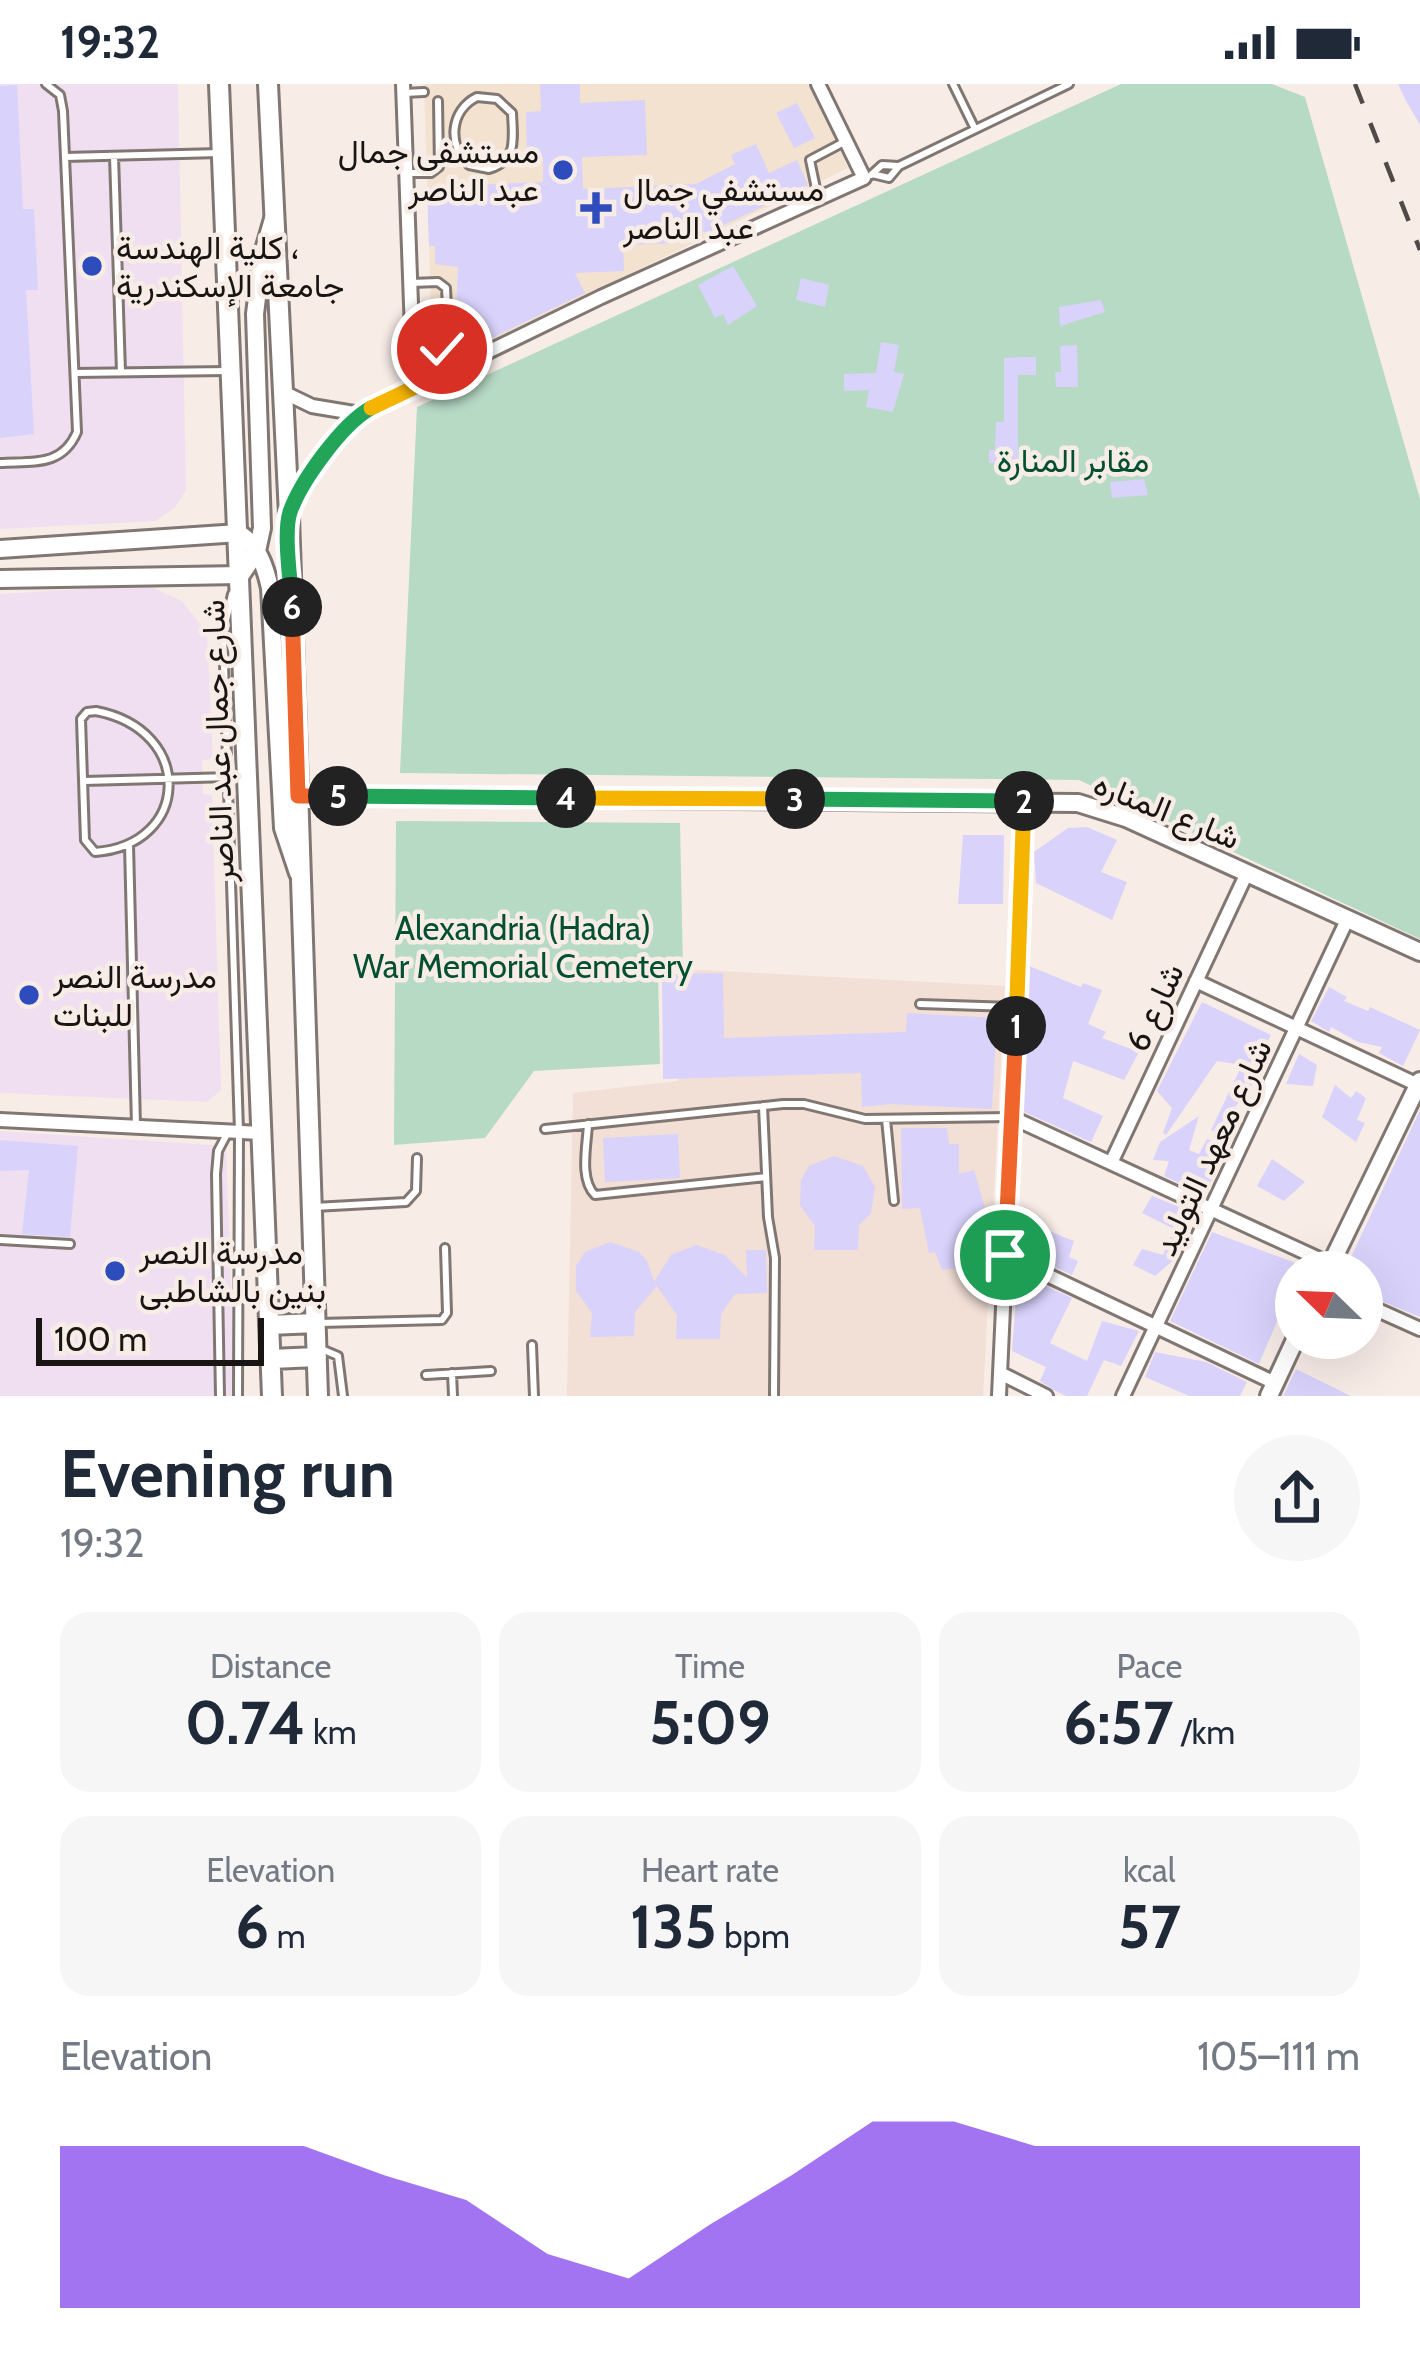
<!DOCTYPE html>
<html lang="en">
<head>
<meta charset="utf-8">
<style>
  :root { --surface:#fff; --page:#f6f6f7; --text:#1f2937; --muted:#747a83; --accent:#7c3aed }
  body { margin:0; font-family:Cabin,Vazirmatn,sans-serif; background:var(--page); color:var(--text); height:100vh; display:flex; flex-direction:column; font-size:45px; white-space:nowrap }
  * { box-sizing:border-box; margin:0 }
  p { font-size:39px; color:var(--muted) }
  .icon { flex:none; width:66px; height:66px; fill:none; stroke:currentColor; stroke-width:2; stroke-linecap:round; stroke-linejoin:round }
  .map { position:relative; height:1312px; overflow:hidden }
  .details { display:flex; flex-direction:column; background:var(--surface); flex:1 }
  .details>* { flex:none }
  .needle { width:78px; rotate:293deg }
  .buttons { position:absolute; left:1275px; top:1167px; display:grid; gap:24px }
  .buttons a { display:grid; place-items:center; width:108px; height:108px; border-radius:50%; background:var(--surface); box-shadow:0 12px 48px #0002; font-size:60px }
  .scale { position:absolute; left:36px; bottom:30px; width:228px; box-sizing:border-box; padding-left:12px; border:6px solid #191513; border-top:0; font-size:33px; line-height:42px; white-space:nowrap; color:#191513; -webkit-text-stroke:9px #f8ece7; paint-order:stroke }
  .pin { position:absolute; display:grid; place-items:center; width:102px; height:102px; color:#fff; margin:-51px; border:6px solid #fff; border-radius:50%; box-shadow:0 3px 12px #0007 }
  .km { position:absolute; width:60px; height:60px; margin:-30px; border-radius:50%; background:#222; color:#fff; font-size:33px; line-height:60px; text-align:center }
  .round { display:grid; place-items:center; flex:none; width:126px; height:126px; border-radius:63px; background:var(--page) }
  .overview { display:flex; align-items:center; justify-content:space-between; height:204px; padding:0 60px }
  h1 { font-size:66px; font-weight:700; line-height:90px }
  .stats { display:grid; grid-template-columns:repeat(3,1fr); gap:18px; height:204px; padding:12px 60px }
  .stats div { display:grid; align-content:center; border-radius:30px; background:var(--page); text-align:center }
  .stats b { font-size:60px; font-weight:700 }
  .stats small { font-size:33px; font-weight:400 }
  .stats p { font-size:33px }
  .chart { height:336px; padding:24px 60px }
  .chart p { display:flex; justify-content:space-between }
  .chart svg { width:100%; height:216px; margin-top:12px; fill:var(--accent); opacity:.7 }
  .status { display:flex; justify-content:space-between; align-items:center; height:84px; padding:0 60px; background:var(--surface); direction:ltr }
  .status svg { height:33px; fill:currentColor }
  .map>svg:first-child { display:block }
  .built { fill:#f2dfd6 }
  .education { fill:#efdff1 }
  .medical { fill:#f3e2d0 }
  .green { fill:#b7dac5 }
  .building { fill:#d9d2fb }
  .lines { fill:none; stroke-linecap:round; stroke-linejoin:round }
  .lane-casing { stroke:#817772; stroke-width:12 }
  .street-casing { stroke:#817772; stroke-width:18 }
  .secondary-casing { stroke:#817772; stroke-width:22 }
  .primary-casing { stroke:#817772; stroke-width:24 }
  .lane { stroke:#fff; stroke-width:6 }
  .street { stroke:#fff; stroke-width:12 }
  .secondary { stroke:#fff; stroke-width:16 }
  .primary { stroke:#fff; stroke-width:18 }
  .rail { stroke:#4f4947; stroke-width:4.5; stroke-dasharray:21 21; stroke-linecap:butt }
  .split-1-casing { stroke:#fff; stroke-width:24 }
  .split-2-casing { stroke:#fff; stroke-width:24 }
  .split-3-casing { stroke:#fff; stroke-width:24 }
  .split-4-casing { stroke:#fff; stroke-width:24 }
  .split-5-casing { stroke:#fff; stroke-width:24 }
  .split-6-casing { stroke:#fff; stroke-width:24 }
  .split-7-casing { stroke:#fff; stroke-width:24 }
  .split-8-casing { stroke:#fff; stroke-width:24 }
  .split-1 { stroke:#f0652b; stroke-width:15 }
  .split-2 { stroke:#f5b400; stroke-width:15 }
  .split-3 { stroke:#22a559; stroke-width:15 }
  .split-4 { stroke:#f5b400; stroke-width:15 }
  .split-5 { stroke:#22a559; stroke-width:15 }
  .split-6 { stroke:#f0652b; stroke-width:15 }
  .split-7 { stroke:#22a559; stroke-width:15 }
  .split-8 { stroke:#f5b400; stroke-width:15 }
  .poi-dot { fill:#2f4cbd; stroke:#f8ece7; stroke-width:4.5 }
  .labels { text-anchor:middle; stroke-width:9; stroke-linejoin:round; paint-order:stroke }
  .poi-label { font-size:33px; fill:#191513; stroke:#f8ece7; text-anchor:start }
  .park-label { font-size:33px; fill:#025031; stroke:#f8ece7 }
  .street-label { font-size:33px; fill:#191513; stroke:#f8ece7 }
</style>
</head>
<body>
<div class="status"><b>19:32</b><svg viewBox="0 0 49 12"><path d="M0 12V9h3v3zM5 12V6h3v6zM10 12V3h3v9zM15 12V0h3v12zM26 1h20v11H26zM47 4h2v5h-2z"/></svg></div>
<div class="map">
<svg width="1420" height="1312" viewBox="0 0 1420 1312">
  <rect width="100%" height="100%" fill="#f8ece7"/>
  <path class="built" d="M683 885 1005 902 983 1312H567L573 1009 678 997Z"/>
  <path class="education" d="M0 0H178L186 406 175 423 156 437 0 445Z
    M147 501 182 517 207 549 213 675 202 676 203 710 212 711 221 1006 207 1018 0 1009V510Z
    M0 1047 226 1062 235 1312H0Z"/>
  <path class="medical" d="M424 0H808L848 84 458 273 432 260Z"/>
  <path class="green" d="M1121 0H1272L1305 13 1420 415V855L1079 696 400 689 417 323Z
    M396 737 680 739 683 885 658 888 660 980 534 987 485 1054 394 1061Z"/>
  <path class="building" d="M540 0H580V19L645 16 647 71 582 73 583 105 696 100 735 80 731 71 756 60 769 89 797 76 808 101 709 148 681 147V159L623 161 624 187 575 189 585 209 465 267 461 258 468 254 456 226 458 183 435 180V162H429L427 103 543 98V73L527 74 526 28 541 27Z
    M1398 0H1420V41L1405 15Z
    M17 1 23 125H34L38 206H26L34 350 0 354V2Z
    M797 19 815 54 794 64 776 29Z
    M733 182 757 222 728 241 723 230 715 234 698 201Z
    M801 194 829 201 825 223 796 216Z
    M1101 216 1105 228 1060 242 1059 223Z
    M881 258 899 261 894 288 904 290 893 328 866 323 869 306 844 307V290L876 289Z
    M1077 261 1078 303H1056L1055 288H1061L1060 262Z
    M1022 273H1036V291H1018V379H989V366H995L996 338H1004V274Z
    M1144 395 1148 411 1112 414 1110 398Z
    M1087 743 1117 756 1101 788 1127 798 1112 836 1036 799 1034 768 1068 744Z
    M963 751H1004L1003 820H958Z
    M1029 882 1081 903 1083 899 1102 906 1088 940 1106 948 1102 954 1139 968 1124 996 1073 977 1063 1014 1103 1032 1091 1058 1022 1027 1027 932 1031 920 1027 918Z
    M723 889 724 954 906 948 907 929 997 934 992 1025 890 1020 862 1023 861 989 663 995 662 890Z
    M1329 903 1347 913 1344 917 1368 927 1370 923 1420 946 1403 982 1379 969 1382 963 1358 958 1331 943 1329 948 1311 937Z
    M1202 918 1271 951 1250 992 1255 994 1248 1013 1243 1012 1217 1049 1211 1046 1242 981 1217 977 1166 1051 1163 1049 1172 1024 1157 1007Z
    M1299 970 1317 981 1313 1002 1286 1000Z
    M1335 1001 1351 1014 1356 1007 1366 1014 1357 1036 1365 1039 1356 1058 1322 1033Z
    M1420 1026V1233L1362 1209V1188H1344Z
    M1199 1032 1189 1066 1199 1070 1207 1055 1226 1062 1205 1111 1164 1092 1169 1077 1153 1076 1160 1058Z
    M901 1044H947L949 1060H959V1090L974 1086 989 1138 980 1142 986 1164 962 1172 963 1183 942 1186 935 1168 929 1169 920 1124 902 1125Z
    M678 1050 680 1094 605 1098 603 1054Z
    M0 1056 78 1062 70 1153 22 1150 29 1086 0 1087Z
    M834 1072 863 1082 875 1103 871 1129 859 1141 858 1166H814L815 1142 800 1121 801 1096 809 1082Z
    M1272 1075 1305 1098 1284 1117 1257 1102Z
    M1152 1112 1194 1129 1176 1174 1155 1192 1133 1181 1142 1165 1163 1171 1174 1145 1142 1129Z
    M1029 1139 1074 1157 1069 1173 1078 1177 1072 1191 1017 1165Z
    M1212 1148 1301 1181 1259 1280 1170 1237Z
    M610 1158 639 1168 647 1177 656 1203 635 1228 634 1252 590 1253 592 1229 576 1207V1182L585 1168Z
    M696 1161 725 1171 747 1194 746 1166H766L767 1209 735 1210 721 1230 720 1255H676L677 1231 654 1198 671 1171Z
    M1018 1189 1072 1214 1050 1259 1087 1277 1102 1237 1139 1247 1121 1282 1104 1276 1087 1312H1066L1054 1306 1040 1297 1046 1283 1012 1267Z
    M1155 1268 1206 1278 1247 1298 1240 1312H1189L1145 1293Z
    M1296 1285 1351 1312H1283Z"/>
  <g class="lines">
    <defs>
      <path id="lane" d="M953 0 975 45
        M404 9 424 8
        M477 13 497 15 512 29C513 55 518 76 489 85L469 81C447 62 450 26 477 13Z
        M114 72 121 288
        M65 73 220 69
        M409 89H431L439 83 438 17
        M872 90 889 94 899 82 1069 0
        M871 91 882 81 899 82
        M818 114 810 76 846 57
        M411 199 438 198 446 204 448 247 433 292
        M75 289 227 287
        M0 379C33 377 62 383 77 348L63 27 60 11 46 0
        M232 510 223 549 239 1047 238 1312
        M96 627C195 646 191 761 95 768L85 756 81 635 87 628Z
        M84 697 231 693
        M129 761 136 1042
        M920 920 1013 923
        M763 1022 768 1133 775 1174 774 1312
        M886 1035 894 1117
        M588 1040C587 1062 579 1095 595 1111L766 1093
        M545 1045 783 1020H804L865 1035 1011 1033
        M314 1123 406 1118 416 1107 417 1074
        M0 1156 70 1160
        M319 1239 442 1236 447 1229 445 1164
        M532 1261 534 1312
        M319 1264 338 1272 343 1312
        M452 1289 453 1312
        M426 1291 491 1287
        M220 1312 216 1090 218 1067 227 1050"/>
      <path id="street" d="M403 0 414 303
        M283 308 312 322 360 330
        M292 425 320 378 360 330 601 213 864 94 818 0
        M1196 897 1418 1001
        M1011 1033 1330 1180
        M0 1036 262 1049
        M1111 1079 1246 791
        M1005 1171 1275 1299
        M1362 1219 1420 1245
        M1000 1289 1046 1312
        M999 1312 1026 717
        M1123 1312 1347 836"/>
      <path id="secondary" d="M0 465 239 449C259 463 265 482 270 504L283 744 298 789
        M0 495 241 491 257 467 262 444 255 230 262 173 273 135
        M299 712 1078 719 1126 734 1420 868
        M1327 1188 1420 997
        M1269 1312 1296 1254"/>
      <path id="primary" d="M219 0 272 1312
        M268 0 289 431 318 1312
        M269 1241 316 1239
        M271 1275 317 1273"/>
    </defs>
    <use href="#lane" class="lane-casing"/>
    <use href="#street" class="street-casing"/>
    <use href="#secondary" class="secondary-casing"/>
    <use href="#primary" class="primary-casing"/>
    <use href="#lane" class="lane"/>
    <use href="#street" class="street"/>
    <use href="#secondary" class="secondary"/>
    <use href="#primary" class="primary"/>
    <path class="rail" d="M1355 0 1420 166"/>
  </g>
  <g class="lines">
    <defs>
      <path id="split-1" d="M1005 1171 1016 942"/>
      <path id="split-2" d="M1016 942 1024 717"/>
      <path id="split-3" d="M795 715 1024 717"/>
      <path id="split-4" d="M566 714 795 715"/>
      <path id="split-5" d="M338 712 566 714"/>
      <path id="split-6" d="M292 523 298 712H338"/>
      <path id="split-7" d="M292 523C291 498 283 450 290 428 301 397 342 340 371 324"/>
      <path id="split-8" d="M371 324 432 295 442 265"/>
    </defs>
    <use href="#split-1" class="split-1-casing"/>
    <use href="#split-2" class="split-2-casing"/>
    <use href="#split-3" class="split-3-casing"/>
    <use href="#split-4" class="split-4-casing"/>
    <use href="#split-5" class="split-5-casing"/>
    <use href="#split-6" class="split-6-casing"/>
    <use href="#split-7" class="split-7-casing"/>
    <use href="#split-8" class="split-8-casing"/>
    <use href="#split-1" class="split-1"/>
    <use href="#split-2" class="split-2"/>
    <use href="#split-3" class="split-3"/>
    <use href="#split-4" class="split-4"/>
    <use href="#split-5" class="split-5"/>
    <use href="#split-6" class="split-6"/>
    <use href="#split-7" class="split-7"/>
    <use href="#split-8" class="split-8"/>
  </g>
  <g class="poi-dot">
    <circle cx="563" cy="86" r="12"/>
    <path d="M590 106h12v12h12v12h-12v12h-12v-12h-12v-12h12z"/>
    <circle cx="92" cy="182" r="12"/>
    <circle cx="29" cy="911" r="12"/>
    <circle cx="115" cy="1187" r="12"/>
  </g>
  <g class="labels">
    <g class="poi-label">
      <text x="539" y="79" text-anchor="end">مستشفى جمال<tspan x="539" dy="38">عبد الناصر</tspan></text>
      <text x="623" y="117">مستشفي جمال<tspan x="623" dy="38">عبد الناصر</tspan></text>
      <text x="116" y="175">كلية الهندسة ،<tspan x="116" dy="38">جامعة الإسكندرية</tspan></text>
      <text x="53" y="904">مدرسة النصر<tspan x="53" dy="38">للبنات</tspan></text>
      <text x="139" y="1180">مدرسة النصر<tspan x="139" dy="38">بنين بالشاطبى</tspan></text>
    </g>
    <g class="park-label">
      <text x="1073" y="388">مقابر المنارة</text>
      <text x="523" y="856">Alexandria (Hadra)<tspan x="523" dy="38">War Memorial Cemetery</tspan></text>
    </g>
    <g class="street-label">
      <text transform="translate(217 657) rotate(-92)" y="12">شارع جمال عبد الناصر</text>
      <text transform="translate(1167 726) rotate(22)" y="12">شارع المناره</text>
      <text transform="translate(1154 923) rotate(-65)" y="12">شارع 6</text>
      <text transform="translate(1212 1063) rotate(-65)" y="12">شارع معهد التوليد</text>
    </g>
  </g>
</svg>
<div class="buttons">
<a><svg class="needle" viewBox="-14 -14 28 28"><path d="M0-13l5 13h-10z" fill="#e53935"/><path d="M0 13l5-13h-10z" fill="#747a83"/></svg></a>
</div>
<div class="scale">100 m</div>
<div class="pin" style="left:1005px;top:1171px;background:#1e9e55"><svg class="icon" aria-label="arrive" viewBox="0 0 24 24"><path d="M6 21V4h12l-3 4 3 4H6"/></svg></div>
<div class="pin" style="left:442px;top:265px;background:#d93025"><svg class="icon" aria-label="check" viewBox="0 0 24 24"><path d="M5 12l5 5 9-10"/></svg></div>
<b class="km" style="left:1016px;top:942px">1</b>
<b class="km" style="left:1024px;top:717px">2</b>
<b class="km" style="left:795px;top:715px">3</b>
<b class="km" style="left:566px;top:714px">4</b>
<b class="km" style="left:338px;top:712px">5</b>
<b class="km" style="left:292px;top:523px">6</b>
</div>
<section class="details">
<div class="overview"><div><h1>Evening run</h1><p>19:32</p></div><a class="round"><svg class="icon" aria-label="share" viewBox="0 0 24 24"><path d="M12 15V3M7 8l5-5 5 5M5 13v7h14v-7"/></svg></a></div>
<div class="stats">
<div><p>Distance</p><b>0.74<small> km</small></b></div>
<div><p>Time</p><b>5:09</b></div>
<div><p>Pace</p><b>6:57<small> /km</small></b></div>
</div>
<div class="stats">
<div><p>Elevation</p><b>6<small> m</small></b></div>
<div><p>Heart rate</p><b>135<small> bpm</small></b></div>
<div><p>kcal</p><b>57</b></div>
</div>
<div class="chart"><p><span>Elevation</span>105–111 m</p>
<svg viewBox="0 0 160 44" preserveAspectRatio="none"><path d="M0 44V11L10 11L20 11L30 11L40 17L50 22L60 33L70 38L80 27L90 17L100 6L110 6L120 11L130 11L140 11L150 11L160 11V44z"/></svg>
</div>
</section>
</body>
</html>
